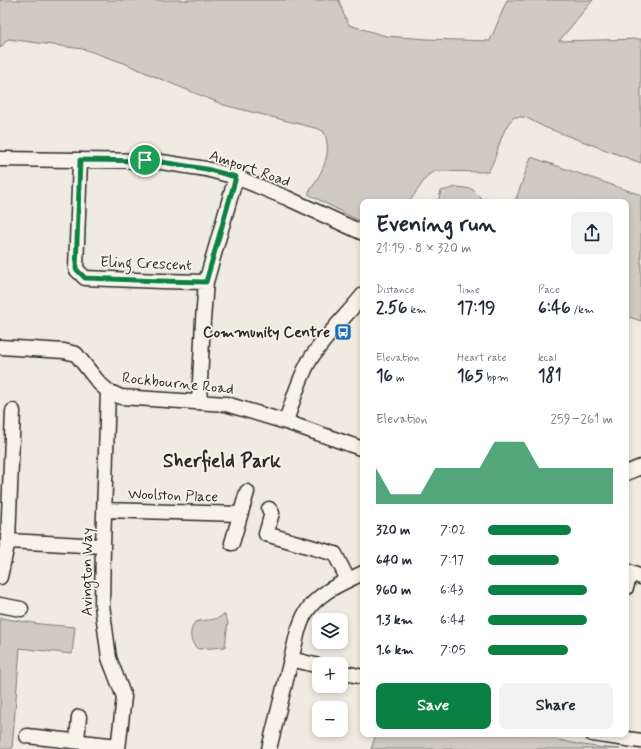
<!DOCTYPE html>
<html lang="en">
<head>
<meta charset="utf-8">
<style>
  :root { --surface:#fff; --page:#f2f2f3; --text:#1f2937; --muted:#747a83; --accent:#0b8043 }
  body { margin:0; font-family:Mynerve,sans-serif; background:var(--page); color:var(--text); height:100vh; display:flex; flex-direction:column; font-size:15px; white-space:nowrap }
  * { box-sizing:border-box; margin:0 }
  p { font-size:13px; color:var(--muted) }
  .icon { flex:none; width:22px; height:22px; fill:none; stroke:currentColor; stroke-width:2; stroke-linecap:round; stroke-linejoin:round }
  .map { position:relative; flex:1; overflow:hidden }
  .details { position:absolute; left:360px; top:199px; width:269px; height:538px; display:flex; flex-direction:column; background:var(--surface); border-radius:8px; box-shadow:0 2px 6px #0003 }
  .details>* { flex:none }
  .buttons { position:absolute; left:312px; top:613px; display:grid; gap:8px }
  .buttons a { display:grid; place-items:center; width:36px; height:36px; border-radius:8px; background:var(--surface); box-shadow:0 2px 6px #0003; font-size:20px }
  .pin { position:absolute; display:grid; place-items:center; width:34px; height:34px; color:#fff; margin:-17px; border:2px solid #fff; border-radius:50%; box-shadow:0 1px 4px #0007 }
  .round { display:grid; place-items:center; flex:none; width:42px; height:42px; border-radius:8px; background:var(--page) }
  .head { display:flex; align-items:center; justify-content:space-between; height:68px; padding:0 16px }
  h1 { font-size:22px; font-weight:800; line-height:30px }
  .metrics { display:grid; grid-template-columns:repeat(3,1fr); gap:6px; height:68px; padding:4px 16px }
  .metrics div { display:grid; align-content:center }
  .metrics b { font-size:17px; font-weight:800 }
  .metrics small { font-size:11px; font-weight:400 }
  .metrics p { font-size:11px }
  .chart { height:112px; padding:8px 16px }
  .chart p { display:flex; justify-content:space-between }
  .chart svg { width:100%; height:72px; margin-top:4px; fill:var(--accent); opacity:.7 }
  .action { display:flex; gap:8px; margin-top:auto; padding:8px 16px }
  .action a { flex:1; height:46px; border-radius:8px; background:var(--accent); color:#fff; font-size:16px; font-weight:800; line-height:46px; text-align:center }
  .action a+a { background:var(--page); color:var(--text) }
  ul { padding:0 16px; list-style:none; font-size:13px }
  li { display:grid; grid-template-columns:64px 48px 1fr; align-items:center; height:30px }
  li i { height:10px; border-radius:5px; background:var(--accent) }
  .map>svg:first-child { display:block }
  .green { fill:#cfcbc2; stroke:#7d7b76 }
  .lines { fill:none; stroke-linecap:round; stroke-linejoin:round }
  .minor-casing { stroke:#2b2b2b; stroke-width:17 }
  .minor { stroke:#f7f3e8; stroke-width:14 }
  .route-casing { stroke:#fff; stroke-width:8 }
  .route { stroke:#0b8043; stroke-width:5 }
  .labels { text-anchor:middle; stroke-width:3.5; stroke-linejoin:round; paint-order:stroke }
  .street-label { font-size:15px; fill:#2b2b2b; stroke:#f7f3e8 }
  .poi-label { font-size:15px; font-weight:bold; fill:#2b2b2b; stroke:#f7f3e8; text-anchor:end }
  .district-label { font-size:19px; font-weight:bold; fill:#2b2b2b; stroke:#f7f3e8 }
</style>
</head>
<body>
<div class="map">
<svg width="641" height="749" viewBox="0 0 641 749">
  <rect width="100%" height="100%" fill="#efebe0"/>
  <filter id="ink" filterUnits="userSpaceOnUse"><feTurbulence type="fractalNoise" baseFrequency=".025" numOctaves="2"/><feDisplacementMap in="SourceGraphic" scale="8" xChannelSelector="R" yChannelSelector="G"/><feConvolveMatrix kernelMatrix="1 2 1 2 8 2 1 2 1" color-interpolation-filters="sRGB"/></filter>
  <g filter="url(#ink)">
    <path class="green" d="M0 0H339L344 15 349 25 386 36 427 39 490 41 507 0H593L559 41 641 39V163L544 127 525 117H514C499 131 499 155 488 172L436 171 428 175 409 202H363V223L308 194C320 174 334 156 324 132L319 129 224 105 158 78 124 63 83 49 8 39 0 48Z
      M531 157 641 195V321L626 316V202H515Z
      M457 187 472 189 482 199 481 202H438L441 191Z
      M224 614 228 622 225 647 198 649C189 642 189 631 195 622 205 619 216 622 224 614Z
      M0 618 40 624 75 627 72 654 20 648 12 749H0Z
      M376 734H542C567 744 593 747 620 749H371Z"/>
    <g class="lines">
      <defs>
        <path id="minor" d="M0 159 155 161 206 169 236 177 287 198 363 233
          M80 160 76 269 85 278 161 281 206 282
          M0 347 64 351 76 354 99 383 108 391 121 397 226 404 286 422 363 449
          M108 391 103 546 102 605 109 658 124 697 118 749
          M199 402 203 320 206 282 236 177
          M13 411 8 541 103 546
          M286 422C292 402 300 376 311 358 326 336 346 316 363 295
          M626 473 641 467
          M269 509 272 513 266 534 335 554 348 580
          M104 510 240 514
          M232 543 247 492
          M626 571 641 577
          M0 577 8 541
          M626 588 630 573
          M0 605 21 609
          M291 659 319 666
          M341 672 363 677
          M592 734 641 741
          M27 736 118 746
          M77 741 79 717
          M269 749 298 631C300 626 302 619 305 614 318 592 342 583 363 573"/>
      </defs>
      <use href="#minor" class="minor-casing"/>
      <use href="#minor" class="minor"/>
    </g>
  </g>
  <g class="lines" filter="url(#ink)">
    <defs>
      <path id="route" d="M80 160 155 161 206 169 236 177 206 282 161 281 85 278 76 269Z"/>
    </defs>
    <use href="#route" class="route-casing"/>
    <use href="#route" class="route"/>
  </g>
  <defs>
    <symbol id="bus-square" viewBox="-11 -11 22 22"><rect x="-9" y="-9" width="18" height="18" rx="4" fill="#1f6fb2" stroke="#f7f3e8"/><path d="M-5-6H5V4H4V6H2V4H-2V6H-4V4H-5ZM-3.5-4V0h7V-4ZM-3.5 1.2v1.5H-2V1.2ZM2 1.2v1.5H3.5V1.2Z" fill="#fff"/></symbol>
  </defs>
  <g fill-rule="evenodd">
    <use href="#bus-square" x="333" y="322" width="20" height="20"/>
  </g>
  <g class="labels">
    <g class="street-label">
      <text transform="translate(250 168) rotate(19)" y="5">Amport Road</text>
      <text transform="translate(146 263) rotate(2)" y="5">Eling Crescent</text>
      <text transform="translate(178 383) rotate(6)" y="5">Rockbourne Road</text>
      <text transform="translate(173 495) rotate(2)" y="5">Woolston Place</text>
      <text transform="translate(87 572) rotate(-90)" y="5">Avington Way</text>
    </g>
    <g class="poi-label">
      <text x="330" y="337">Community Centre</text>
    </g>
    <g class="district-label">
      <text x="222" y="467">Sherfield Park</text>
    </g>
  </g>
</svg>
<div class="buttons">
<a><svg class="icon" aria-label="layers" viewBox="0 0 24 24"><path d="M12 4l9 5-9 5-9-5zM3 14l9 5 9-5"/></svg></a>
<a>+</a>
<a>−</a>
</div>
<div class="pin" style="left:145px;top:160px;background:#1e9e55"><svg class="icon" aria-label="arrive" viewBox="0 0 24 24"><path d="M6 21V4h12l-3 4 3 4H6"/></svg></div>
<section class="details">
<div class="head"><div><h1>Evening run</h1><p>21:19 · 8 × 320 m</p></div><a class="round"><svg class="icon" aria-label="share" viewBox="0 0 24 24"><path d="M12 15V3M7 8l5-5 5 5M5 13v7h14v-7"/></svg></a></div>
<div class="metrics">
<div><p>Distance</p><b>2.56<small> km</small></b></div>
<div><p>Time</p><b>17:19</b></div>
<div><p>Pace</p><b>6:46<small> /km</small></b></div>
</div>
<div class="metrics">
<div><p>Elevation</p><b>16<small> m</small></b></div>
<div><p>Heart rate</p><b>165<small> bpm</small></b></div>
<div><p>kcal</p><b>181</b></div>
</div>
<div class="chart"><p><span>Elevation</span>259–261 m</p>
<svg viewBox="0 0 160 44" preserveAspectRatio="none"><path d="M0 44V22L10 38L20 38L30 38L40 22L50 22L60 22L70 22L80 6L90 6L100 6L110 22L120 22L130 22L140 22L150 22L160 22V44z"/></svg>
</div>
<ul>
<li><b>320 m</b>7:02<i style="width:66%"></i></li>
<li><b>640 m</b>7:17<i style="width:57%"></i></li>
<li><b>960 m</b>6:43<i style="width:79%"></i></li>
<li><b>1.3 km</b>6:44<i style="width:79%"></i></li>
<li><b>1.6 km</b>7:05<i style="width:64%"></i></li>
</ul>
<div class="action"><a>Save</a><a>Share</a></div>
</section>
</div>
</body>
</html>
